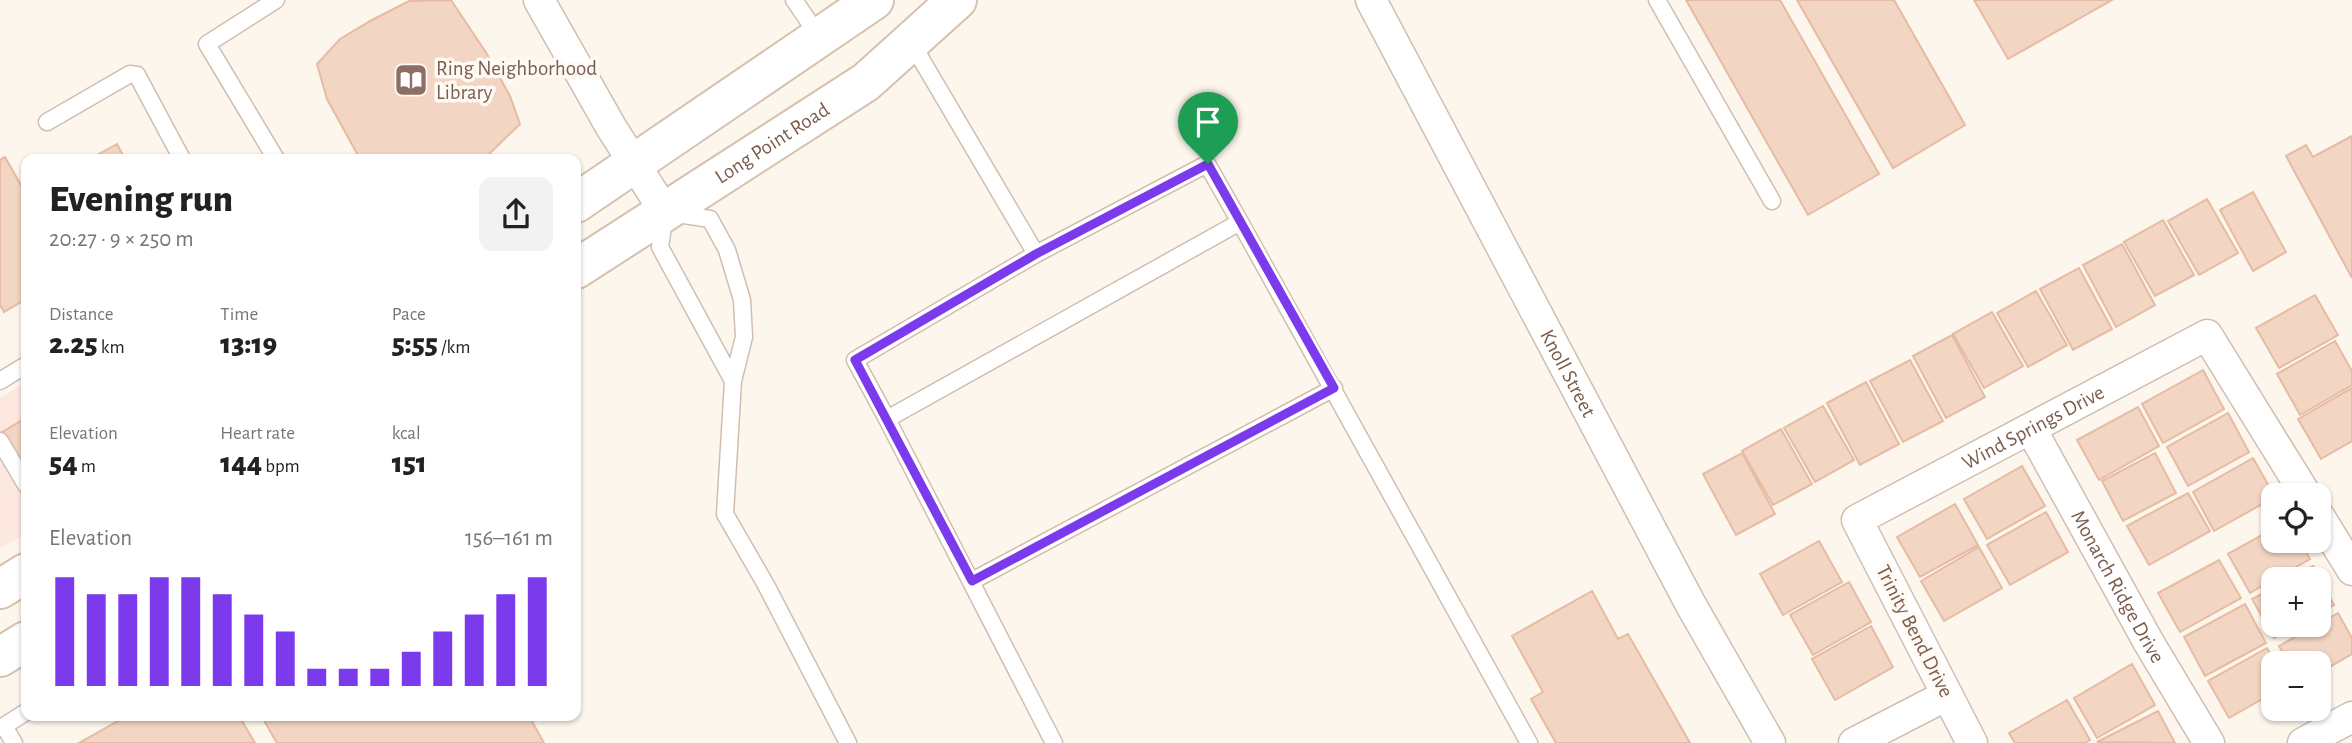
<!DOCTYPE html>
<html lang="en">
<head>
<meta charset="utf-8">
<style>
  :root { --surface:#fff; --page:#f2f2f2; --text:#222; --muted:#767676; --accent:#7c3aed }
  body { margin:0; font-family:"Alegreya Sans",sans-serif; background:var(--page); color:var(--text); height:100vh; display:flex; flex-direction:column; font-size:26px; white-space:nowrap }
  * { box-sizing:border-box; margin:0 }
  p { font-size:23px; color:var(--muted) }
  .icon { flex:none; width:38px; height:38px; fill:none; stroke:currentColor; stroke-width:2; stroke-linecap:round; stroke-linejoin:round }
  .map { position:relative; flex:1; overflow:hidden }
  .panel { position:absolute; left:21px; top:154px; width:560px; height:567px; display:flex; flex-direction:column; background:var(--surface); border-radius:14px; box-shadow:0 2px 5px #0004 }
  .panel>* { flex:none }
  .controls { position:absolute; left:2261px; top:483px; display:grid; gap:14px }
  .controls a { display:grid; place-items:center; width:70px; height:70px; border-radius:14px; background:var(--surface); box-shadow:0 2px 5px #0004; font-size:35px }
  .pin { position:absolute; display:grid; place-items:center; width:60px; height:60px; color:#fff; margin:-72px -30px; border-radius:50% 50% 50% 0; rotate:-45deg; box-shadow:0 0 7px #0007 }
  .pin .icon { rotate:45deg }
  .round { display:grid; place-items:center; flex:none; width:74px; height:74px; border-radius:14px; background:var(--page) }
  .head { display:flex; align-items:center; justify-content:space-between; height:119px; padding:0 28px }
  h1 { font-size:38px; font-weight:800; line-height:52px }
  .stats { display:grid; grid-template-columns:repeat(3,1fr); gap:10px; height:119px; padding:7px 28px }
  .stats div { display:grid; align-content:center }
  .stats b { font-size:30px; font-weight:800 }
  .stats small { font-size:19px; font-weight:400 }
  .stats p { font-size:19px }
  .chart { height:196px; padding:14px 28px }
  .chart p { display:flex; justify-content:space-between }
  .chart svg { width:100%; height:126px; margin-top:7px; stroke:var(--accent); stroke-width:6 }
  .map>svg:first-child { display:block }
  .commercial { fill:#fde8e0 }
  .building { fill:#f3d5c3; stroke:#e6bba3; stroke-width:2 }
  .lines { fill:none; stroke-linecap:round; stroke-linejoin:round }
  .lane-casing { stroke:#d1beb0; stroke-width:19 }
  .street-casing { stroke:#d1beb0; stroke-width:33 }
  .secondary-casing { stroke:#d6c0b0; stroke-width:42 }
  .lane { stroke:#fff; stroke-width:16 }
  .street { stroke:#fff; stroke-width:30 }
  .secondary { stroke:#fff; stroke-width:38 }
  .route-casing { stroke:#fff; stroke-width:14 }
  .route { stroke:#7c3aed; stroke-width:9 }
  .labels { text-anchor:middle; stroke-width:7; stroke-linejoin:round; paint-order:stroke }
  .education-label { font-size:21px; fill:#785e54; stroke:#fffaf3; text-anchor:start }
  .street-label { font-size:21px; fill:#7a5c4d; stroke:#fffaf3 }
</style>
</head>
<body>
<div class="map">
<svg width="2352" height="743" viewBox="0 0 2352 743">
  <rect width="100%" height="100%" fill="#fdf6ec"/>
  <path class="commercial" d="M26 382V533L0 549V398Z"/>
  <path class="building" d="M451 0 487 54 510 96 520 124 484 159H360L327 99 317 64 340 39 372 20 409 1Z
    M1686 0H1780L1879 174 1808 215Z
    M1797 0H1894L1965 125 1893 168Z
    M1974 0H2112L2008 59Z
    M2352 136V278L2286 156 2306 145 2313 157Z
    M117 144 125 159H90Z
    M5 157 26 194V299L4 312 0 305V160Z
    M2253 192 2286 252 2253 271 2220 210Z
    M2207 199 2238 253 2199 275 2168 221Z
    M2163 220 2194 275 2155 296 2124 242Z
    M2122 244 2155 305 2116 327 2083 265Z
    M2079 268 2112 329 2073 350 2040 289Z
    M2036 291 2067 345 2028 367 1997 313Z
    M2315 295 2338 335 2279 368 2256 328Z
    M1992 312 2023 366 1984 388 1953 334Z
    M1952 335 1985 397 1946 418 1913 356Z
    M2335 341 2352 371V385L2300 415 2277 374Z
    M1910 360 1943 421 1903 442 1870 381Z
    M2203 370 2224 409 2163 443 2142 404Z
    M1866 382 1899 444 1860 465 1827 403Z
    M2352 388V441L2321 459 2298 419Z
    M1823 406 1854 460 1815 482 1784 428Z
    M2138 407 2159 446 2099 480 2077 440Z
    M2228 413 2249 452 2188 486 2167 447Z
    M26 418V472L2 432Z
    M1781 429 1812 484 1773 505 1742 451Z
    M1742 453 1775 514 1736 535 1703 474Z
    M2155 453 2176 493 2123 521 2102 481Z
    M2253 458 2274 495 2273 498 2214 531 2193 492Z
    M2022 466 2045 506 1987 539 1964 499Z
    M2188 493 2210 531 2149 565 2127 526Z
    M1955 504 1978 545 1920 577 1897 537Z
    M2046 512 2068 552 2010 585 1987 545Z
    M2273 529V541H2300L2310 559 2250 593 2228 554Z
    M1819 541 1842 582 1783 615 1760 574Z
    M1979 547 2002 588 1944 621 1921 581Z
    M2219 560 2241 598 2180 632 2158 593Z
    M2313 566 2334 605 2319 613V579H2289Z
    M1849 582 1871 622 1813 655 1790 615Z
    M2273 588V625H2298L2274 638 2252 599Z
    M1592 591 1618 639 1628 634 1690 743H1556L1531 699 1543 692 1512 636Z
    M2245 604 2266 643 2205 676 2184 637Z
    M2338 613 2352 638V654L2319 673V663H2289L2279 646Z
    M1871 626 1893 667 1835 700 1812 659Z
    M2267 648 2276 663H2273V693L2229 718 2208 681Z
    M2132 664 2155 705 2097 738 2074 698Z
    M2067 700 2090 740 2085 743H2015L2009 733Z
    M2158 711 2175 743 2097 742Z
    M127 716H239L255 743H79Z
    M265 716H529L544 743H277L262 717Z"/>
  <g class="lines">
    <defs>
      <path id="lane" d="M276 0 207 44 276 159
        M794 0 820 38
        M1657 0 1772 201
        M911 42 1036 254
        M47 122 130 74 137 75 182 159
        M0 381 26 365
        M733 381 660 247 665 212 710 219 727 250 742 300 744 337 733 381 725 514 766 585 848 743
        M887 419 855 360 1036 254 1207 164 1240 222
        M0 441 26 485
        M972 581 1334 388
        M14 743 4 726 26 712
        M1054 743 887 419 1240 222 1529 743"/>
      <g id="street">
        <path d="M539 0 611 127 665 212"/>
        <path id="s1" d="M1371 0 1691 605 1770 743"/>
        <path id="s2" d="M2031 429 2149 643 2209 743"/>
        <path d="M2319 516 2352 570"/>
        <path d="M1854 743 1947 695"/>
        <path id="s3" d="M1972 743 1857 520 2207 335 2306 495"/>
        <path d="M2303 743 2352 717"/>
      </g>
      <g id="secondary">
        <path d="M576 203 874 0"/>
        <path id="s4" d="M576 269 866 82 957 0"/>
        <path d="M0 589 26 573"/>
        <path d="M0 657 26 641"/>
      </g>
    </defs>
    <use href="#lane" class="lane-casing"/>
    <use href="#street" class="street-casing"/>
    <use href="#secondary" class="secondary-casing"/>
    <use href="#lane" class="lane"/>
    <use href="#street" class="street"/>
    <use href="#secondary" class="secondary"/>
  </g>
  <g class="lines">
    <defs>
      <path id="route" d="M1208 164 1334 388 972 581 855 360 1036 254Z"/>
    </defs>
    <use href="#route" class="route-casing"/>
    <use href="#route" class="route"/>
  </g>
  <defs>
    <symbol id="library-square" viewBox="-11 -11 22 22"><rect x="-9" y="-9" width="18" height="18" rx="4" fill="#8d6e63" stroke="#fffaf3"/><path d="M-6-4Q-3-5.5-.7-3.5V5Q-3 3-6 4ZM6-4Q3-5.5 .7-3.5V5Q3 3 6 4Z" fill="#fff"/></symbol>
  </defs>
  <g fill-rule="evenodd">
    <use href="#library-square" x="392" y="61" width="38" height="38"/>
  </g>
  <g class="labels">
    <g class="education-label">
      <text x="436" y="75">Ring Neighborhood<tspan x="436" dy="24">Library</tspan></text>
    </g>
    <g class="street-label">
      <text dy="7" stroke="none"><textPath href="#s4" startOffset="233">Long Point Road</textPath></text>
      <text dy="7" stroke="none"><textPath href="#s1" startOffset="422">Knoll Street</textPath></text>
      <text dy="7" stroke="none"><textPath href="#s3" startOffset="450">Wind Springs Drive</textPath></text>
      <text dy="7" stroke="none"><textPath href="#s2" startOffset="180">Monarch Ridge Drive</textPath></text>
      <text transform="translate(1915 631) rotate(63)" y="7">Trinity Bend Drive</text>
    </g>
  </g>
</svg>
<div class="controls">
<a><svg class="icon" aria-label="locate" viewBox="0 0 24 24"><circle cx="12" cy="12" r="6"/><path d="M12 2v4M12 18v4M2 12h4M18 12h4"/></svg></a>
<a>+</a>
<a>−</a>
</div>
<div class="pin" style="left:1208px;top:164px;background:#1e9e55"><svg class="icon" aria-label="arrive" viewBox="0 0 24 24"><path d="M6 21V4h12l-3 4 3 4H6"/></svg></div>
<section class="panel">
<div class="head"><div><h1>Evening run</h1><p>20:27 · 9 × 250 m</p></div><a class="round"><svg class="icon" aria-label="share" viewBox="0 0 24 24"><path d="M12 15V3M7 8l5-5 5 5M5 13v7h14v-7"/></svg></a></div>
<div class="stats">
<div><p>Distance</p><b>2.25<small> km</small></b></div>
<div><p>Time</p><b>13:19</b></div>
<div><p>Pace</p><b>5:55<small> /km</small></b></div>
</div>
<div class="stats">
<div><p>Elevation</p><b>54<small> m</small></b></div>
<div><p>Heart rate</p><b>144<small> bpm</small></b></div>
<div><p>kcal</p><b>151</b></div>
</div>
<div class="chart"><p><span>Elevation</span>156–161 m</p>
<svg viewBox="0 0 160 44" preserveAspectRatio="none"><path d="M5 44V6M15 44V12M25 44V12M35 44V6M45 44V6M55 44V12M65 44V19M75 44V25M85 44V38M95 44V38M105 44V38M115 44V32M125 44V25M135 44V19M145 44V12M155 44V6"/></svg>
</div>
</section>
</div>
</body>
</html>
